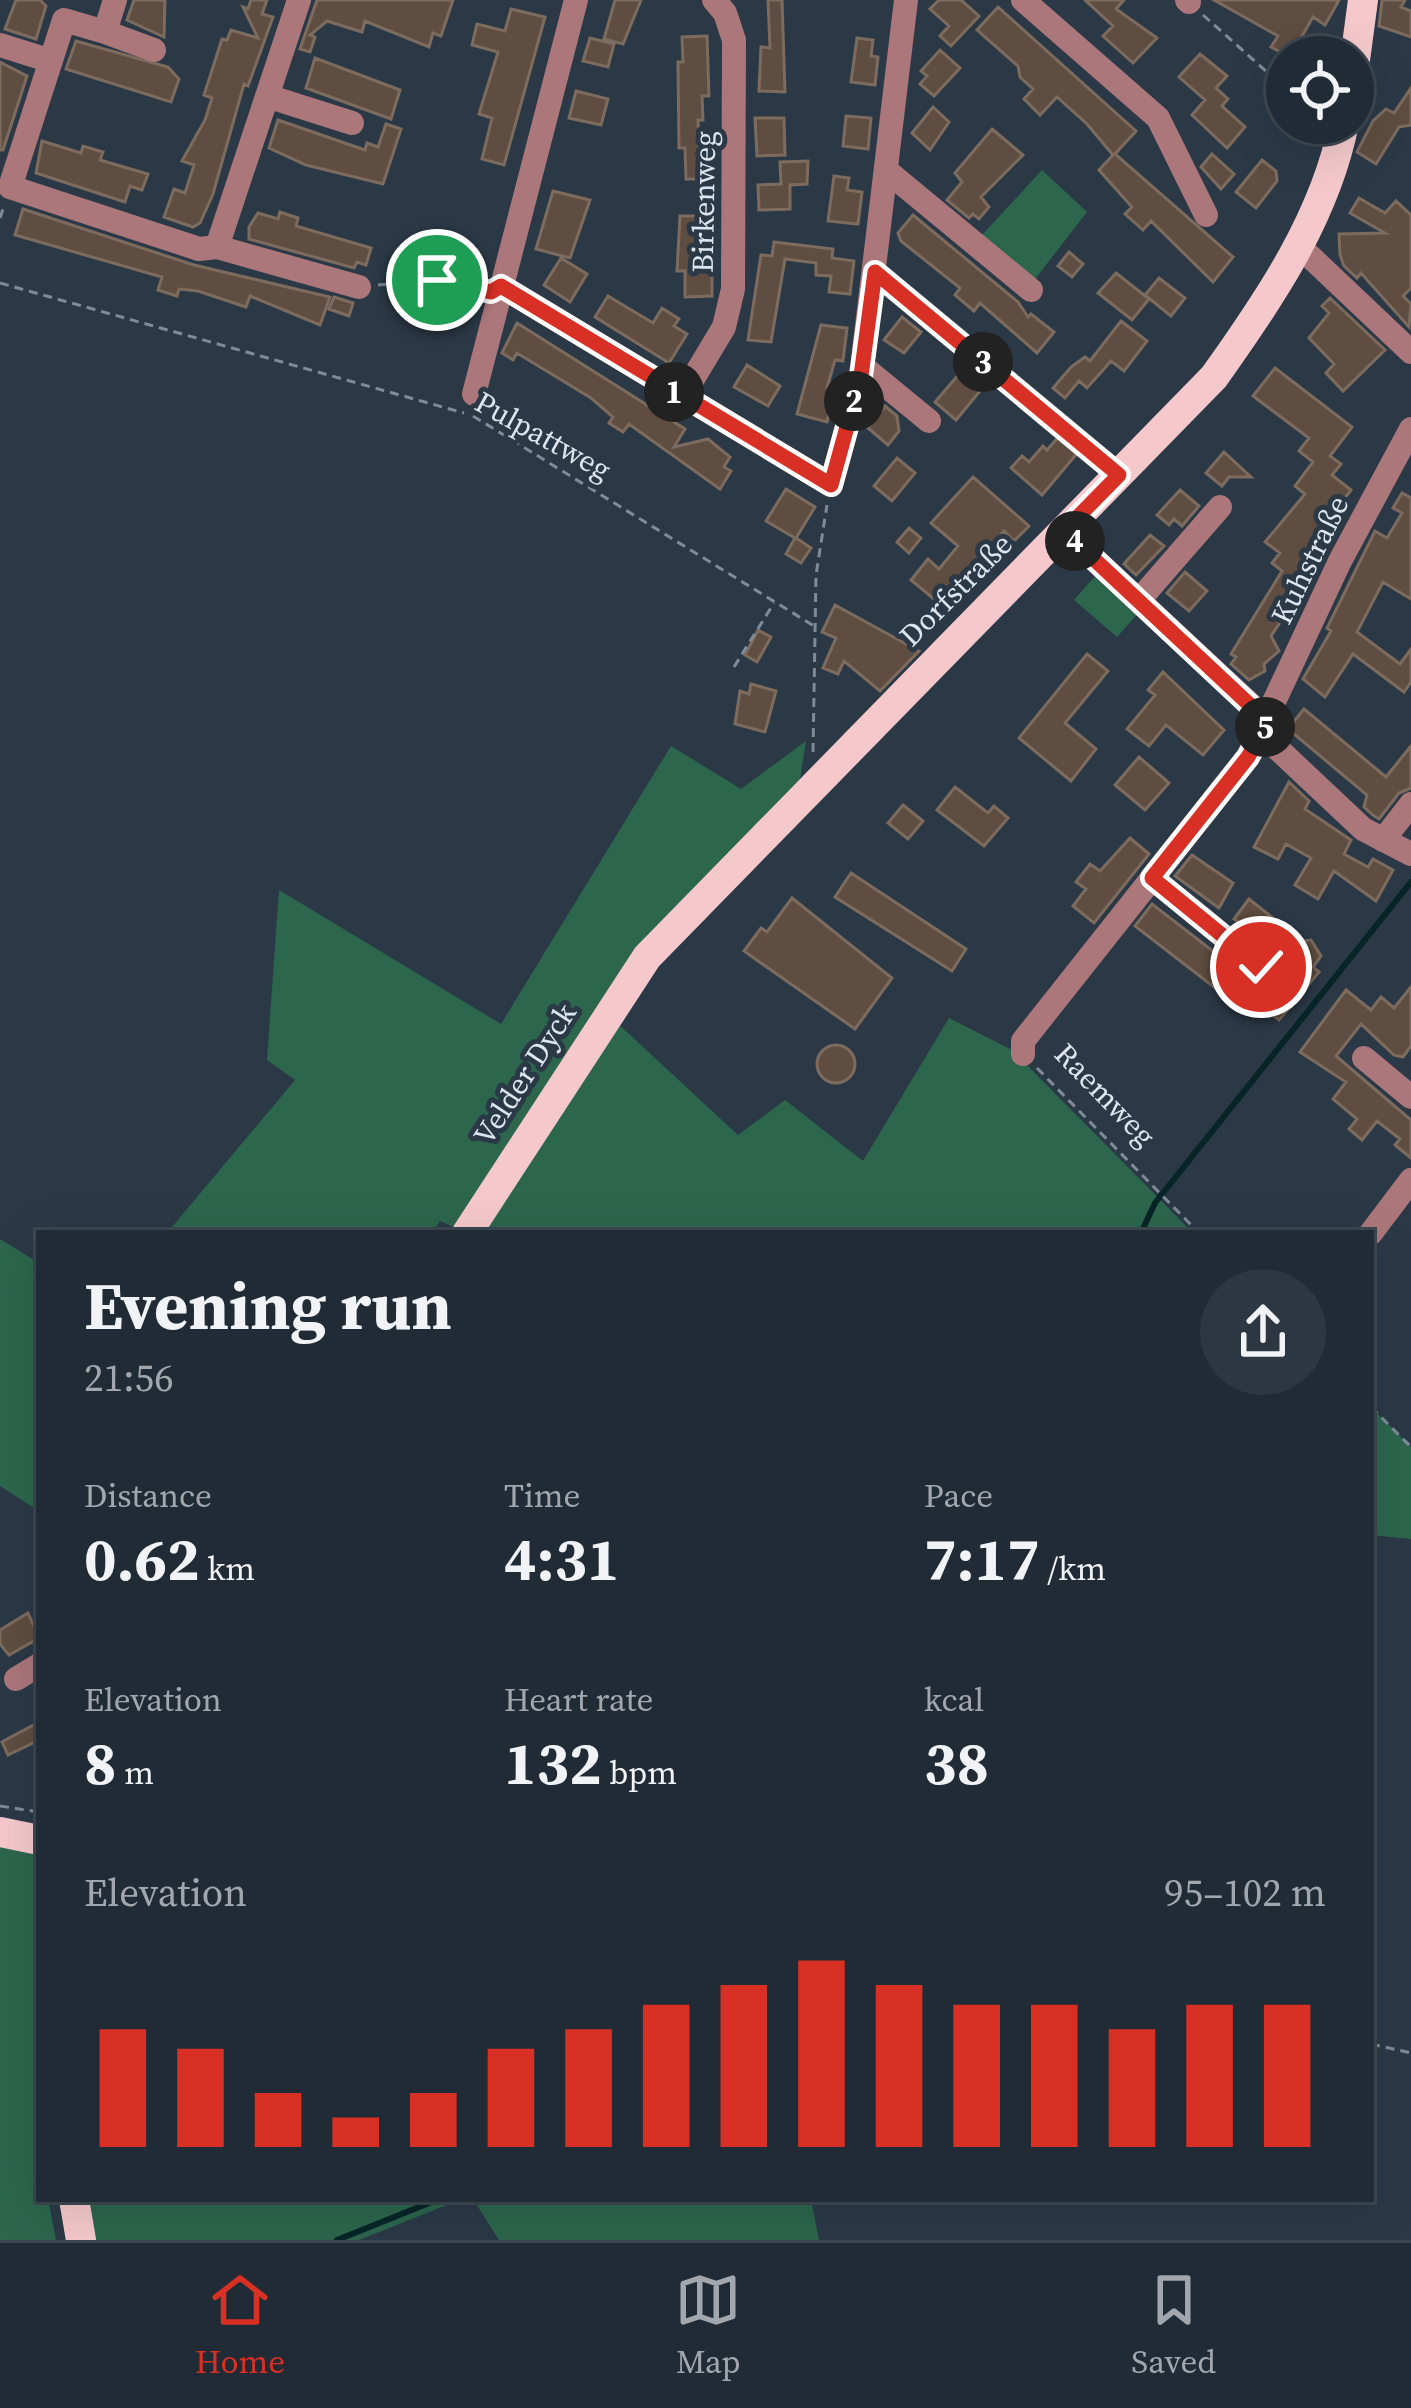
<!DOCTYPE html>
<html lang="en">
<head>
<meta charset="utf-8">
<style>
  :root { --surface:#202b35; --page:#2d3741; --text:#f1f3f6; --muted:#a2a7ad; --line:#3d4750; --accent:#d93025 }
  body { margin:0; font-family:"Source Serif 4",serif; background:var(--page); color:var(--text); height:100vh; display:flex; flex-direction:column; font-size:45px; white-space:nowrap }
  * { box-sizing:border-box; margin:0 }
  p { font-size:39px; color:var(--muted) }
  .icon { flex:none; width:66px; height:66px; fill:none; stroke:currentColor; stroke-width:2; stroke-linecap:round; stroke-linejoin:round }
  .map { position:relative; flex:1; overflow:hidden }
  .drawer { position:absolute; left:36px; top:1230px; width:1338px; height:972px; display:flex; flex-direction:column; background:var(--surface); border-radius:0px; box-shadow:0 12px 48px #0002,0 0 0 3px var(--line) }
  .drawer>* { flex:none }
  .tools { position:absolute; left:1266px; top:36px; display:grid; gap:24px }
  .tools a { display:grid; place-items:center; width:108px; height:108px; border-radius:50%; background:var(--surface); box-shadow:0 12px 48px #0002,0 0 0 3px var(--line); font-size:60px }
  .pin { position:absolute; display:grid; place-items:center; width:102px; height:102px; color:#fff; margin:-51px; border:6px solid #fff; border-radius:50%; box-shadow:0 3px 12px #0007 }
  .km { position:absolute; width:60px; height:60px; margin:-30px; border-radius:50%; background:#222; color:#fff; font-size:33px; line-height:60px; text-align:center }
  .round { display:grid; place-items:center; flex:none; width:126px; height:126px; border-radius:63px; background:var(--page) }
  .head { display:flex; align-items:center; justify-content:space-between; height:204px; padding:0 48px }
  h1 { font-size:66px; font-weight:700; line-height:90px }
  .stats { display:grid; grid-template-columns:repeat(3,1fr); gap:18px; height:204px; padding:12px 48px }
  .stats div { display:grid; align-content:center }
  .stats b { font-size:60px; font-weight:700 }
  .stats small { font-size:33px; font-weight:400 }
  .stats p { font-size:33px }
  .chart { height:336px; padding:24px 48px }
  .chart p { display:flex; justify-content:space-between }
  .chart svg { width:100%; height:216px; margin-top:12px; stroke:var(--accent); stroke-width:6 }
  .menu { display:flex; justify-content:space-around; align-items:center; height:168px; border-top:3px solid var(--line); background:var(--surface); font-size:33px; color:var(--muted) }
  .menu a { display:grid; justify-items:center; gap:6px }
  .menu .selected { color:var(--accent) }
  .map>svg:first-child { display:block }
  .green { fill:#2c664d }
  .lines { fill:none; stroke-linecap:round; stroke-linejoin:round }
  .stream { stroke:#072527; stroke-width:6 }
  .building { fill:#5e4d40; stroke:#7d6b5e; stroke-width:3 }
  .path { stroke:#7f8b97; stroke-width:3; stroke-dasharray:9 6; stroke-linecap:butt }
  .minor { stroke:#ab777b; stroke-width:24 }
  .major { stroke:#f5c9cc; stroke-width:30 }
  .route-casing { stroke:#fff; stroke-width:24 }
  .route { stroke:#d93025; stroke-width:15 }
  .labels { text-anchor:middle; stroke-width:10; stroke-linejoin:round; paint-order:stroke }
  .street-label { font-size:30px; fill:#dde6ef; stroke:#2b3947 }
</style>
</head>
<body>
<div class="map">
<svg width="1411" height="2240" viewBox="0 0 1411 2240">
  <rect width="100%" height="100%" fill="#2b3947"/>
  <path class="green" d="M1042 170 1087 212 1032 283 980 237Z
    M1097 574 1140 611 1117 637 1074 600Z
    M806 741 794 817 709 903 615 1021 738 1135 785 1100 863 1161 949 1018 1012 1050 1193 1233H467L440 1221 432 1233H167L295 1080 267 1060 279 890 501 1024 671 746 741 789Z
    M0 1239 39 1263V1511L0 1486Z
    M1371 1407 1411 1447V1539L1371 1535Z
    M0 1845 39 1853V2199H48L56 2240H0Z
    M86 2199H462L359 2240H94Z
    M473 2199H811L819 2240H499Z"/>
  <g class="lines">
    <path class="stream" d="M1141 1233 1155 1203 1411 882
      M337 2240 439 2199"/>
  </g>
  <path class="building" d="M16 0H40L46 6 36 39 5 29Z
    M134 0H165L164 37 127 20Z
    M251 0H267L262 14 273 17 248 86 244 84 213 194 200 223 193 227 164 217 174 189 185 193 194 165 182 161 205 120 212 98 204 95 222 39 227 40 231 30 258 38 243 7 248 9Z
    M317 0H453L441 36 433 33 429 47 365 21 362 32 327 21 310 35 315 37 310 52 300 49Z
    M615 0H641L623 44 604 39Z
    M768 0H782L785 92 759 91 761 47 770 48Z
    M939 0H961L979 16 951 46 940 36 949 26 930 9Z
    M1085 0H1124L1116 9 1157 38 1133 63 1103 36 1113 26Z
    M1214 0H1339L1325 25 1313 17 1290 57 1271 47 1278 36Z
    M1382 0H1405L1401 7 1411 11V37L1379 26Z
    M998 7 1136 131 1115 154 1233 257 1213 282 1151 221 1143 230 1125 214 1132 207 1099 170 1113 155 1087 124 1057 97 1040 115 1024 99 1033 89 1020 77 1018 66 977 30Z
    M511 9 545 17 504 165 482 159 492 118 479 114 498 52 472 45 477 24 505 31Z
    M707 36 709 96H702L703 120H698L699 147H710V179H686L685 148H679L678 62H683L682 37Z
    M590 38 614 44 608 67 583 61Z
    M857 38 873 40 871 56 878 57 875 85 851 82Z
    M76 41 168 67 179 79 171 102 66 69Z
    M940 50 960 68 934 96 920 84 927 76 921 71Z
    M1200 54 1227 76 1216 88 1228 99 1222 106 1245 127 1227 148 1192 115 1205 100 1179 77Z
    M315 58 400 90 391 119 306 88Z
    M0 62 27 76 3 150H0Z
    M1411 88V125L1399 127 1376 164 1357 152 1373 121 1386 109 1394 113Z
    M576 91 608 99 601 125 569 118Z
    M933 107 949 122 930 150 912 133Z
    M846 116 871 118 868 149 843 146Z
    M755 118H784L785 155 757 156Z
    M278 120 365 150 367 143 378 147 386 124 401 129 383 184 306 165 269 148Z
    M992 129 1023 155 981 197 989 207 979 219 973 214 969 218 947 200 962 182 955 173Z
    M42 141 81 153 83 146 103 152 100 160 148 174 142 190 130 186 125 202 36 173Z
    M1212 154 1234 174 1221 189 1201 167Z
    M1262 160 1276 171 1277 181 1256 208 1236 192Z
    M808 161 807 184 790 185V209L759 210 758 185 781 184 780 162Z
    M834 176 849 178 847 190 862 192 858 224 828 221Z
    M553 191 590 200 570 258 536 249Z
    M1359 198 1385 213 1396 201 1411 215V288L1403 296 1411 304 1409 327 1361 273 1357 278 1344 266 1340 255 1339 234 1385 233 1350 213Z
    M23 209 194 265 330 297 320 325 250 296 246 307 198 291 179 289 177 296 158 290 162 277 15 235Z
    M280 212 298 218 296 226 371 248 366 265 357 262 354 268 249 239V227L258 213 278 219Z
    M913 215 1018 302 1028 317 1031 314 1054 332 1037 353 980 303 974 311 955 295 960 288 901 241 898 233Z
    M680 216H712V296L685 297V271H677Z
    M774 242 833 249 832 258 854 261 850 294 829 292 831 276 816 275V263L785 259 771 342 748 340 761 255 772 256Z
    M1069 252 1083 264 1072 277 1058 266Z
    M561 258 587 274 570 302 544 285Z
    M1116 273 1149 299 1132 320 1098 293Z
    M1159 278 1185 298 1171 316 1145 295Z
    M608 296 653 323 662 308 679 319 674 326 687 334 669 363 595 317Z
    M334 297 353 303 349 316 329 309Z
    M1330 298 1385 350 1343 391 1326 373 1334 364 1309 338 1329 313 1322 306Z
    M902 317 921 332 904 353 884 340Z
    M1121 321 1147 341 1124 371 1111 361 1087 388 1079 381 1065 398 1053 388 1071 367 1085 357 1090 361Z
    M517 323 685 429 674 447 708 439 730 457 724 467 731 471 720 489 629 424 623 432 609 423 613 417 591 398 517 353 513 360 502 353Z
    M821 325 847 328 843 361 835 360 827 388 836 390 827 422 797 414Z
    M747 365 780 386 768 406 734 387Z
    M1275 368 1352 427 1330 456 1341 464 1332 475 1351 490 1320 531 1327 537 1294 580 1304 587 1271 636 1279 651 1264 664 1265 671 1249 680 1231 664 1236 657 1231 654 1282 571 1272 563 1280 553 1265 542 1305 494 1295 486 1313 462 1299 451 1309 438 1253 396Z
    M959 374 980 391 956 420 935 402Z
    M885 406 897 416 899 431 888 445 868 428Z
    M1061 434 1080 450 1042 495 1011 468 1022 456 1029 462 1043 446 1047 450Z
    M1224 452 1251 477H1229L1222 486 1206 473Z
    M897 458 915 473 892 501 874 486Z
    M973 477 1029 526 1014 541 1004 531 941 605 911 580 928 559 939 569 958 546 931 523Z
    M786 489 815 507 796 538 811 548 801 563 786 554 795 538 766 521Z
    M1180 490 1199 506 1182 526 1174 519 1169 525 1157 515Z
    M1402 493 1411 498V599L1383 582 1357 632 1400 664 1411 649V682L1404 692 1353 654 1325 697 1303 679 1331 631 1327 628 1375 531 1387 538 1402 513 1393 508Z
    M909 528 921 538 909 553 897 542Z
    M1150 535 1164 546 1136 575 1124 564Z
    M1185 572 1207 591 1189 611 1167 593Z
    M835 605 919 651 880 691 844 661 838 674 823 668 836 638 822 632Z
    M758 630 771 637 757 662 745 655Z
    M1087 654 1108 671 1065 723 1096 749 1071 781 1019 738Z
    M1163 672 1224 730 1203 755 1166 725 1149 746 1127 729 1155 695 1148 690Z
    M751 684 776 691 765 732 735 724 740 691 749 694Z
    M1304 709 1386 777 1411 746V788L1399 793 1379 819 1373 815 1364 807 1367 795 1288 729Z
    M1139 757 1169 783 1145 810 1115 785Z
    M1289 782 1309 801 1305 809 1351 840 1344 854 1368 867 1373 859 1393 870 1376 901 1334 871 1318 899 1295 885 1311 858 1286 844 1278 859 1254 847Z
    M955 787 988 813 994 806 1008 818 984 846 937 810Z
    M903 805 923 821 908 839 888 823Z
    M1130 838 1149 854 1094 923 1073 906 1086 889 1076 882 1090 864 1100 871Z
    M1192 855 1233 883 1219 908 1175 876Z
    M851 873 966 949 952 971 835 897Z
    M792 898 892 978 855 1029 744 951 761 928 767 932Z
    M1249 899 1302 941 1311 940 1321 956 1313 967 1319 972 1279 1020 1246 994 1237 1005 1135 926 1152 904 1262 989 1268 982 1277 988 1294 966 1234 919Z
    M1411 987V1046L1403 1057 1394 1055 1361 1024 1336 1056 1411 1120V1158L1395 1145 1400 1139 1377 1121 1362 1140 1349 1129 1357 1119 1333 1099 1346 1082 1300 1052 1346 990 1371 1010 1381 997 1394 1008Z
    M817 1064a19 19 0 1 1 38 0a19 19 0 1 1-38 0Z
    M28 1613 39 1638 9 1655 0 1644V1630Z
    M39 1722V1740L8 1755 2 1742Z"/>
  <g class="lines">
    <path class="path" d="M1203 15 1287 90
      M0 218 4 206
      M0 283 464 413
      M378 285 437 280 481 290
      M895 289 1100 459
      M473 416 814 626
      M734 667 774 603
      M813 752 816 575 827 505
      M1037 1068 1199 1233
      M1371 1407 1411 1447
      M0 1806 39 1812
      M1371 2044 1411 2053"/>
    <path class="minor" d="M115 0 105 32 64 20 10 187 199 249 217 247 299 0
      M1023 0 1158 118 1206 215
      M1187 0 1189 2
      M105 32 154 50
      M0 45 51 61
      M267 96 352 123
      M887 171 1031 290
      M1299 246 1411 352
      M217 247 359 287
      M501 286 831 485 861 376 906 0
      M862 366 929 421
      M474 394 576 0
      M682 397 724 327 733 289 734 40 725 13 714 0
      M1064 531 1268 721
      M1140 599 1220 507
      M1262 734 1363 829 1411 854
      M1383 840 1411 804
      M1152 878 1261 967
      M1023 1054V1041L1248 757 1340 561 1411 429
      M1364 1058 1411 1097
      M1371 1233 1411 1180
      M16 1679 39 1665"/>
    <path class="major" d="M1353 75 1363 0
      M467 1233 647 957 1214 377C1269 300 1325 218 1344 123
      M0 1832 39 1840
      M74 2199 81 2240"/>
  </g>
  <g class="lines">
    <defs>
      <path id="route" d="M437 280 491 292 501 286 831 485 861 376 875 272 1119 475 1064 531 1268 722 1248 757 1152 878 1261 967"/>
    </defs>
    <use href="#route" class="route-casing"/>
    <use href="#route" class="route"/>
  </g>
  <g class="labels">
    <g class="street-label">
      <text transform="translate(704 202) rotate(-89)" y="10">Birkenweg</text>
      <text transform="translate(543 436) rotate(29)" y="10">Pulpattweg</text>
      <text transform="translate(1310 560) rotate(-64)" y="10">Kuhstraße</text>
      <text transform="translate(956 590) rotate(-45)" y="10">Dorfstraße</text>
      <text transform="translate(525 1074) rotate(-57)" y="10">Velder Dyck</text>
      <text transform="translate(1105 1095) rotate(46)" y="10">Raemweg</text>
    </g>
  </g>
</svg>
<div class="tools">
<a><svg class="icon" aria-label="locate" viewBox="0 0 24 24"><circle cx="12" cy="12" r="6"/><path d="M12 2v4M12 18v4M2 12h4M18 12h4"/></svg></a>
</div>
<div class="pin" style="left:437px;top:280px;background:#1e9e55"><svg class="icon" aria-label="arrive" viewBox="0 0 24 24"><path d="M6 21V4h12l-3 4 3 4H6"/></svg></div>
<div class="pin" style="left:1261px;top:967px;background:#d93025"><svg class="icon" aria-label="check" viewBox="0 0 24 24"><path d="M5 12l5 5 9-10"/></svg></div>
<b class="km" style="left:674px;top:392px">1</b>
<b class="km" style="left:854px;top:401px">2</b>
<b class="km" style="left:983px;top:362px">3</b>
<b class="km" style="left:1075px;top:541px">4</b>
<b class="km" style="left:1265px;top:727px">5</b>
<section class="drawer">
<div class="head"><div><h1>Evening run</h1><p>21:56</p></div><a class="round"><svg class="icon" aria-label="share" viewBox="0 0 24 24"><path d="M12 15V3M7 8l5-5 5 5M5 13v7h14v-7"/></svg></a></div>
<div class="stats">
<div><p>Distance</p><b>0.62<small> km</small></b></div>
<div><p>Time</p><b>4:31</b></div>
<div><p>Pace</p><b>7:17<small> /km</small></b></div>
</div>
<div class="stats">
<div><p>Elevation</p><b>8<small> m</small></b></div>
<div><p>Heart rate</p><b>132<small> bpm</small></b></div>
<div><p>kcal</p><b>38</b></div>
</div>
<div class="chart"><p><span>Elevation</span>95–102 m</p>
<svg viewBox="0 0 160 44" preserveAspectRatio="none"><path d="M5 44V20M15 44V24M25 44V33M35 44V38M45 44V33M55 44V24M65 44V20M75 44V15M85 44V11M95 44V6M105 44V11M115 44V15M125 44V15M135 44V20M145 44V15M155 44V15"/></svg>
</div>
</section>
</div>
<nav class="menu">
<a class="selected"><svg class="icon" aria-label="home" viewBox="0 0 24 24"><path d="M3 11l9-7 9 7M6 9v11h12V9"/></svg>Home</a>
<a><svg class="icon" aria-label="map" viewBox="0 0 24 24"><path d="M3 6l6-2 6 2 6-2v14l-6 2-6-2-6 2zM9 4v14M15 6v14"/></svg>Map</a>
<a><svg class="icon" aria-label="saved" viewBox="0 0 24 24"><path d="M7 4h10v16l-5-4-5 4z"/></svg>Saved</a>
</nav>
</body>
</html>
